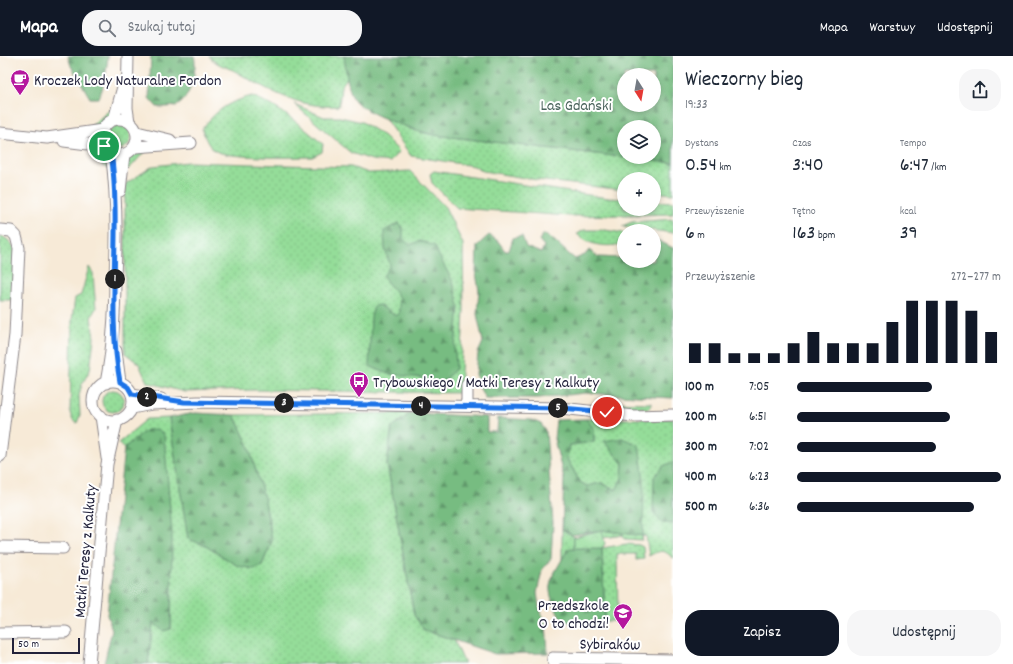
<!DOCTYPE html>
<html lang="pl">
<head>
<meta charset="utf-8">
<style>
  :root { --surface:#fff; --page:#f6f6f7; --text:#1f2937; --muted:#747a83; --accent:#111827 }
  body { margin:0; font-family:Dekko,sans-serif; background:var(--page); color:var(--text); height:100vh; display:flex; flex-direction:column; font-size:15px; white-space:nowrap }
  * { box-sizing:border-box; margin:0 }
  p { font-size:13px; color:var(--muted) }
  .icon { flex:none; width:22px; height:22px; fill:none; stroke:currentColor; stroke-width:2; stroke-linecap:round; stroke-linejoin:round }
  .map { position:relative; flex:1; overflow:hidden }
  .details { display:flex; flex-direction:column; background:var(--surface); width:340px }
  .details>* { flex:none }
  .needle { width:26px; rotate:169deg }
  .buttons { position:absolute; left:617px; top:12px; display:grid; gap:8px }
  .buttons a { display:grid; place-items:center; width:44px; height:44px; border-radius:50%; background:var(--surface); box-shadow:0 2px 6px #0003; font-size:20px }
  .scale { position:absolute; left:12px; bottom:10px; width:68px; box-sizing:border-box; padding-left:4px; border:2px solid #22223b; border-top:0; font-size:11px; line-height:14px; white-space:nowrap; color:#22223b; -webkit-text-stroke:3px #fff; paint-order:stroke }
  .pin { position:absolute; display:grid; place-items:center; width:34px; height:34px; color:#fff; margin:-17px; border:2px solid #fff; border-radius:50%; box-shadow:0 1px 4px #0007 }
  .km { position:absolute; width:20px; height:20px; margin:-10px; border-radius:50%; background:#222; color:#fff; font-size:11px; line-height:20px; text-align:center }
  .round { display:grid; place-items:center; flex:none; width:42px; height:42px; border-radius:16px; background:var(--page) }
  .summary { display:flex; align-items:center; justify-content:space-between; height:68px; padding:0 12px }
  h1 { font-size:22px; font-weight:600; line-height:30px }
  .figures { display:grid; grid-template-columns:repeat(3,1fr); gap:6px; height:68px; padding:4px 12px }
  .figures div { display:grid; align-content:center }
  .figures b { font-size:20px; font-weight:600 }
  .figures small { font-size:11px; font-weight:400 }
  .figures p { font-size:11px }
  .chart { height:112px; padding:8px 12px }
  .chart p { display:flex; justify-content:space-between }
  .chart svg { width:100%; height:72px; margin-top:4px; stroke:var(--accent); stroke-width:6 }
  .button { display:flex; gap:8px; margin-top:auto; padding:8px 12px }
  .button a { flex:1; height:46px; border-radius:16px; background:var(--accent); color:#fff; font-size:16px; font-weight:600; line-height:46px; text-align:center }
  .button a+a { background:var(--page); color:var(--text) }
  ul { padding:0 12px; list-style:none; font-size:13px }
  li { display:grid; grid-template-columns:64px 48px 1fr; align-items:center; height:30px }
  li i { height:10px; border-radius:5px; background:var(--accent) }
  header { display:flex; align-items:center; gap:24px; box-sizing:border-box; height:56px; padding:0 20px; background:var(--accent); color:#fff }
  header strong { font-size:19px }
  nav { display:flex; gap:22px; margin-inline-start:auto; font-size:14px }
  .search { width:280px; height:36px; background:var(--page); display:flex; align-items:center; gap:10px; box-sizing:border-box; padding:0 14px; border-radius:16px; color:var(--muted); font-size:15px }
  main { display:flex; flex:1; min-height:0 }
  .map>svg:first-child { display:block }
  .grass { fill:url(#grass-dots); stroke:#5b806a }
  .forest { fill:url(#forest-firs); stroke:#4c6f5e; fill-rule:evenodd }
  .park { fill:url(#park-crowns); stroke:#5b806a }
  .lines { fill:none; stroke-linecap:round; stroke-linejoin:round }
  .minor-casing { stroke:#8c8689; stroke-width:13 }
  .minor { stroke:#fff; stroke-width:11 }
  .route-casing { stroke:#fff; stroke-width:8 }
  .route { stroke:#1a73e8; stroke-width:5 }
  .labels { text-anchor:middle; stroke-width:4; stroke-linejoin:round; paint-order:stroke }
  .poi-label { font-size:16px; fill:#22223b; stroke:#fff; text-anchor:start }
  .park-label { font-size:16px; fill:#4a635c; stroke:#fff }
  .street-label { font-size:16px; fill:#22223b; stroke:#fff }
</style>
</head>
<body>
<header>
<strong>Mapa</strong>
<div class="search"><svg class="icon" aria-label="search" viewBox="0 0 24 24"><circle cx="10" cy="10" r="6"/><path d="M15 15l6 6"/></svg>Szukaj tutaj</div>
<nav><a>Mapa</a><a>Warstwy</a><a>Udostępnij</a></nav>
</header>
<main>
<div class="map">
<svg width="673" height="608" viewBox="0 0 673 608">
  <defs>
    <pattern id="grass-dots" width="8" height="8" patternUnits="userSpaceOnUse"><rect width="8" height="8" fill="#94dd99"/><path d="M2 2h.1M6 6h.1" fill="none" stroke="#7fbd85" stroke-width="1.8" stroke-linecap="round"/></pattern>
    <pattern id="forest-firs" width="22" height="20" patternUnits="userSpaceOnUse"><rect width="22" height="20" fill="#77bc81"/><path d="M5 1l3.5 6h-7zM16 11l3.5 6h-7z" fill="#61986b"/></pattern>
    <pattern id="park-crowns" width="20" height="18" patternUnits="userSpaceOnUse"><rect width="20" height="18" fill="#94dd99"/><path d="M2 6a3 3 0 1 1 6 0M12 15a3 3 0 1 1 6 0" fill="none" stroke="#7fbd85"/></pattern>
  </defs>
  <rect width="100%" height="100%" fill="#fff"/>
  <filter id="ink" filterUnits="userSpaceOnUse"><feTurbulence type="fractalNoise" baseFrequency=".025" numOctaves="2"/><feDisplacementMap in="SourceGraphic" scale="8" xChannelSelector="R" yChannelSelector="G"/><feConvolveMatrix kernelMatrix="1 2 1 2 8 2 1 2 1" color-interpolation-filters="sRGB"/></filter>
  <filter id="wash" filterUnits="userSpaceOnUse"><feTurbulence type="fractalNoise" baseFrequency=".012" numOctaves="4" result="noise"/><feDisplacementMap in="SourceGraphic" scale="16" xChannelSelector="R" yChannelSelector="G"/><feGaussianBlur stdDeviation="0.9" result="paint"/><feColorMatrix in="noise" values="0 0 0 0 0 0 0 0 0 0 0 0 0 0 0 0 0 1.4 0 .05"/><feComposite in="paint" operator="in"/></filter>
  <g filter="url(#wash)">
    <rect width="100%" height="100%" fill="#f7ead7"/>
    <path class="grass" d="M209 0H344L348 21 341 30 339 50C299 53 266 33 233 14 225 11 214 7 209 0Z
      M252 40C280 51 300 69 323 88L322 96 312 101C293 101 226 103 214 94 207 89 205 80 202 73 217 53 229 46 252 40Z
      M294 48 324 61H340L362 66 384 80 399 95 390 106 372 104 351 97Z
      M112 52C109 63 102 70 91 70Z
      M384 61 416 75 434 79 673 107V138L654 136V123H624V134L537 124 483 115 474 110 411 100Z
      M107 81a12 12 0 1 1 24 0a12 12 0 1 1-24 0Z
      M90 90C101 91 110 102 109 113 100 110 92 99 90 90Z
      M147 93 130 112 126 113C126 101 136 93 147 93Z
      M188 106 351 111 369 117 410 115 445 151 463 188 464 254 460 337 254 334 184 336 147 326 139 308 125 297V128L153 110Z
      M434 115 608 142 624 143V153H654V145L673 146V158L569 160 457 152 432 127 430 118Z
      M673 163V177L622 170 632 166Z
      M584 174H605L624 177V188C608 191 590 191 577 178Z
      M0 179 8 184 16 194 14 244H0Z
      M89 211 93 217 94 231 96 252 91 261 94 282 90 314 82 328 79 339 80 359 77 367 73 365 70 357 72 264 75 242 81 239Z
      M102 345a11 11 0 1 1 22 0a11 11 0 1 1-22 0Z
      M602 346 651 347V351L649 353Z
      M411 357 392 371 387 408 414 559 424 574 454 584 465 608H148L153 565 171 573 172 526 147 374 124 392 118 387 147 363 169 362 188 482 204 489 238 510 262 509 272 485 269 465 248 388 234 359Z
      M586 363H673V503C666 493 659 494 649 500L646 480H643L642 484 624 483 623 479 603 482 602 474 643 480 623 408 622 422 617 434 601 427 587 430 580 426 567 403 569 389 594 386V373Z
      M562 473 574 481V492L568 493 562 504Z
      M626 488 639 489 643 491 644 503 636 504V498H617L618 565H605L602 492Z"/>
    <path class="forest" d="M68 0H108L105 25 99 42H90L71 10Z
      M151 0H194C198 12 190 45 176 50 170 51 163 51 157 51L149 42Z
      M344 0H673V107L434 79C417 75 360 57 353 42 347 30 346 14 344 0ZM624 19H654V49H624ZM624 71H654V101H624Z
      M399 167 403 173V183L410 189 420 185 435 190 439 200 453 226 459 250 455 292 456 313 448 320 445 330 439 332 423 322 388 318 369 310 371 261 374 250 379 249 396 260 399 258C400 231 394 239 383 220L390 209 385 193 384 175Z
      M544 178C556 184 564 195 575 203L585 199 589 194 598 201 624 202V205H654V186L659 185 673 192V342L585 337 539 342H485L479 331 476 318 478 297 483 286 477 258 479 235 476 217 477 190 489 179 498 185 505 195H509L513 182 522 180 526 191 541 197 544 190 539 184Z
      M195 357 234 359 248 388 265 445 272 485 262 509 254 513 238 510 204 489 188 483 169 362Z
      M411 357 487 361V376H497L498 362 532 364 541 368 546 376 553 467 551 503 542 514 537 537 539 551 546 568 548 597 495 598 424 574 414 559 387 408 392 371Z
      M586 363 594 373V386L569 389 567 403 580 426 587 430 601 427 616 434 622 422 623 408 604 385 622 382 639 389 644 424 643 480 602 474 572 479 562 473 564 423 554 383 556 364Z
      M157 373 164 379 172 477 171 573 163 575 153 566 148 608H104L112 574 107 559 124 392 146 374Z
      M673 406V467L672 468 661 466 653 456 654 421 663 410Z
      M574 492H602L605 566H563C542 528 548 529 568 493Z"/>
    <path class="park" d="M602 474 605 488 602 492H574V481Z"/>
  </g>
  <g filter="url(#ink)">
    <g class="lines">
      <defs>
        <path id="minor" d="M128 0 127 52 129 66
          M101 81a18 18 0 1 1 36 0a18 18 0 1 1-36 0Z
          M114 64 123 31
          M137 76 170 84
          M0 77 47 82 103 74
          M64 85 104 90
          M135 91 191 87
          M120 135 124 98
          M0 174 11 175 16 180 19 192 15 279 0 400
          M116 295 120 326
          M93 345a20 20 0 1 1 40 0a20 20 0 1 1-40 0Z
          M106 327C113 291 115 257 115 221 117 179 117 138 111 96
          M467 329V350
          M132 338 161 343
          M132 352 152 348 198 346 561 352 633 360 673 359
          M101 360 107 402
          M0 491 63 492
          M0 577 66 576
          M89 608 107 408 117 364
          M554 608 553 602 673 604"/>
      </defs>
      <use href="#minor" class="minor-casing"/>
      <use href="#minor" class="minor"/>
    </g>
  </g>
  <g class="lines" filter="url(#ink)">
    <defs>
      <path id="route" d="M104 90 111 96C122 173 106 251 120 326L128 331 132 338 184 346 562 352 607 356"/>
    </defs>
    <use href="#route" class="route-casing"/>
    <use href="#route" class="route"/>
  </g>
  <defs>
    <symbol id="cafe-pin" viewBox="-11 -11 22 30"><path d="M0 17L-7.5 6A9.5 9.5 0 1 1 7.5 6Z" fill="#b5179e" stroke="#fff"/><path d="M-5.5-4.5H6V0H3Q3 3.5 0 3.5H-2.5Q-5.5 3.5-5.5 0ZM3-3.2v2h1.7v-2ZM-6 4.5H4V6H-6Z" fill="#fff"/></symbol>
    <symbol id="bus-pin" viewBox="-11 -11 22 30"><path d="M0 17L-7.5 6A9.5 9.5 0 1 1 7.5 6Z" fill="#b5179e" stroke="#fff"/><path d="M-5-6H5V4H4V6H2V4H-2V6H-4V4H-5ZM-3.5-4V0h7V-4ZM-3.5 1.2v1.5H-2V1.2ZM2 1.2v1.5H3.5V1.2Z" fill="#fff"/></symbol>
    <symbol id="school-pin" viewBox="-11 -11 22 30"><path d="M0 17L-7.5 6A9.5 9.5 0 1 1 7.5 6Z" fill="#b5179e" stroke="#fff"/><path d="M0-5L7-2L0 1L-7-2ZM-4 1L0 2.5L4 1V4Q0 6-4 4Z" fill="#fff"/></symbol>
  </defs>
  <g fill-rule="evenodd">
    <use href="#cafe-pin" x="9" y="12" width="22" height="30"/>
    <use href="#bus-pin" x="348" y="314" width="22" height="30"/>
    <use href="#school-pin" x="612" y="546" width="22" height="30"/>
  </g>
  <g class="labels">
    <g class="poi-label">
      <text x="34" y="29">Kroczek Lody Naturalne Fordon</text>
      <text x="373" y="331">Trybowskiego / Matki Teresy z Kalkuty</text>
      <text x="609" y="554" text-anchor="end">Przedszkole<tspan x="609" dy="18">O to chodzi!</tspan></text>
    </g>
    <g class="park-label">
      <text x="576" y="54">Las Gdański</text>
    </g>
    <g class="street-label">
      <text transform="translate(84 495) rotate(-85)" y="6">Matki Teresy z Kalkuty</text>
      <text transform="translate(610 587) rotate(1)" y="6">Sybiraków</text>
    </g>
  </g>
</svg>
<div class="buttons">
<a><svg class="needle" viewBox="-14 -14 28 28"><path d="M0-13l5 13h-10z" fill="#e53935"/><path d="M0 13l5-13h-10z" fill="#747a83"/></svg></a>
<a><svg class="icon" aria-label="layers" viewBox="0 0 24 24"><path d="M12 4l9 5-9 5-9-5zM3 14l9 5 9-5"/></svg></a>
<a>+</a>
<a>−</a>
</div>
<div class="scale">50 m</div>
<div class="pin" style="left:104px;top:90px;background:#1e9e55"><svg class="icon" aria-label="arrive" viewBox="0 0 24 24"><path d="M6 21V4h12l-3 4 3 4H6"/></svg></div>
<div class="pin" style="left:607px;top:356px;background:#d93025"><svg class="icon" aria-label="check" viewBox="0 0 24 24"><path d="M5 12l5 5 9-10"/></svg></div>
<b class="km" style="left:115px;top:223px">1</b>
<b class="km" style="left:147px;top:341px">2</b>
<b class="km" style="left:284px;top:347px">3</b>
<b class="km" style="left:421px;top:350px">4</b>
<b class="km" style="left:558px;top:352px">5</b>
</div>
<section class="details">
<div class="summary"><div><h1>Wieczorny bieg</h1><p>19:33</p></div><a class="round"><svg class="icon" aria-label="share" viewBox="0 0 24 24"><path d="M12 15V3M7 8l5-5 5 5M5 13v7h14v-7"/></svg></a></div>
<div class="figures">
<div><p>Dystans</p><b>0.54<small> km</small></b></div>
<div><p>Czas</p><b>3:40</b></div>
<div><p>Tempo</p><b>6:47<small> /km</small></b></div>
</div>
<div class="figures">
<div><p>Przewyższenie</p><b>6<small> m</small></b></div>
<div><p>Tętno</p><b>163<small> bpm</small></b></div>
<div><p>kcal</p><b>39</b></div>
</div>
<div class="chart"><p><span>Przewyższenie</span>272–277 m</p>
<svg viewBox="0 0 160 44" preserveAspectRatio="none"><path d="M5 44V32M15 44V32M25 44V38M35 44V38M45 44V38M55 44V32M65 44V25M75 44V32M85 44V32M95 44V32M105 44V19M115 44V6M125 44V6M135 44V6M145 44V12M155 44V25"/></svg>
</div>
<ul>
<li><b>100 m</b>7:05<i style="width:66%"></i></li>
<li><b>200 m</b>6:51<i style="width:75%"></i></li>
<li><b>300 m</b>7:02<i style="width:68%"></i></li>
<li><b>400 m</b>6:23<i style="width:100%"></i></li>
<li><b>500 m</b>6:36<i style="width:87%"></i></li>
</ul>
<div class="button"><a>Zapisz</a><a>Udostępnij</a></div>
</section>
</main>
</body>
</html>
